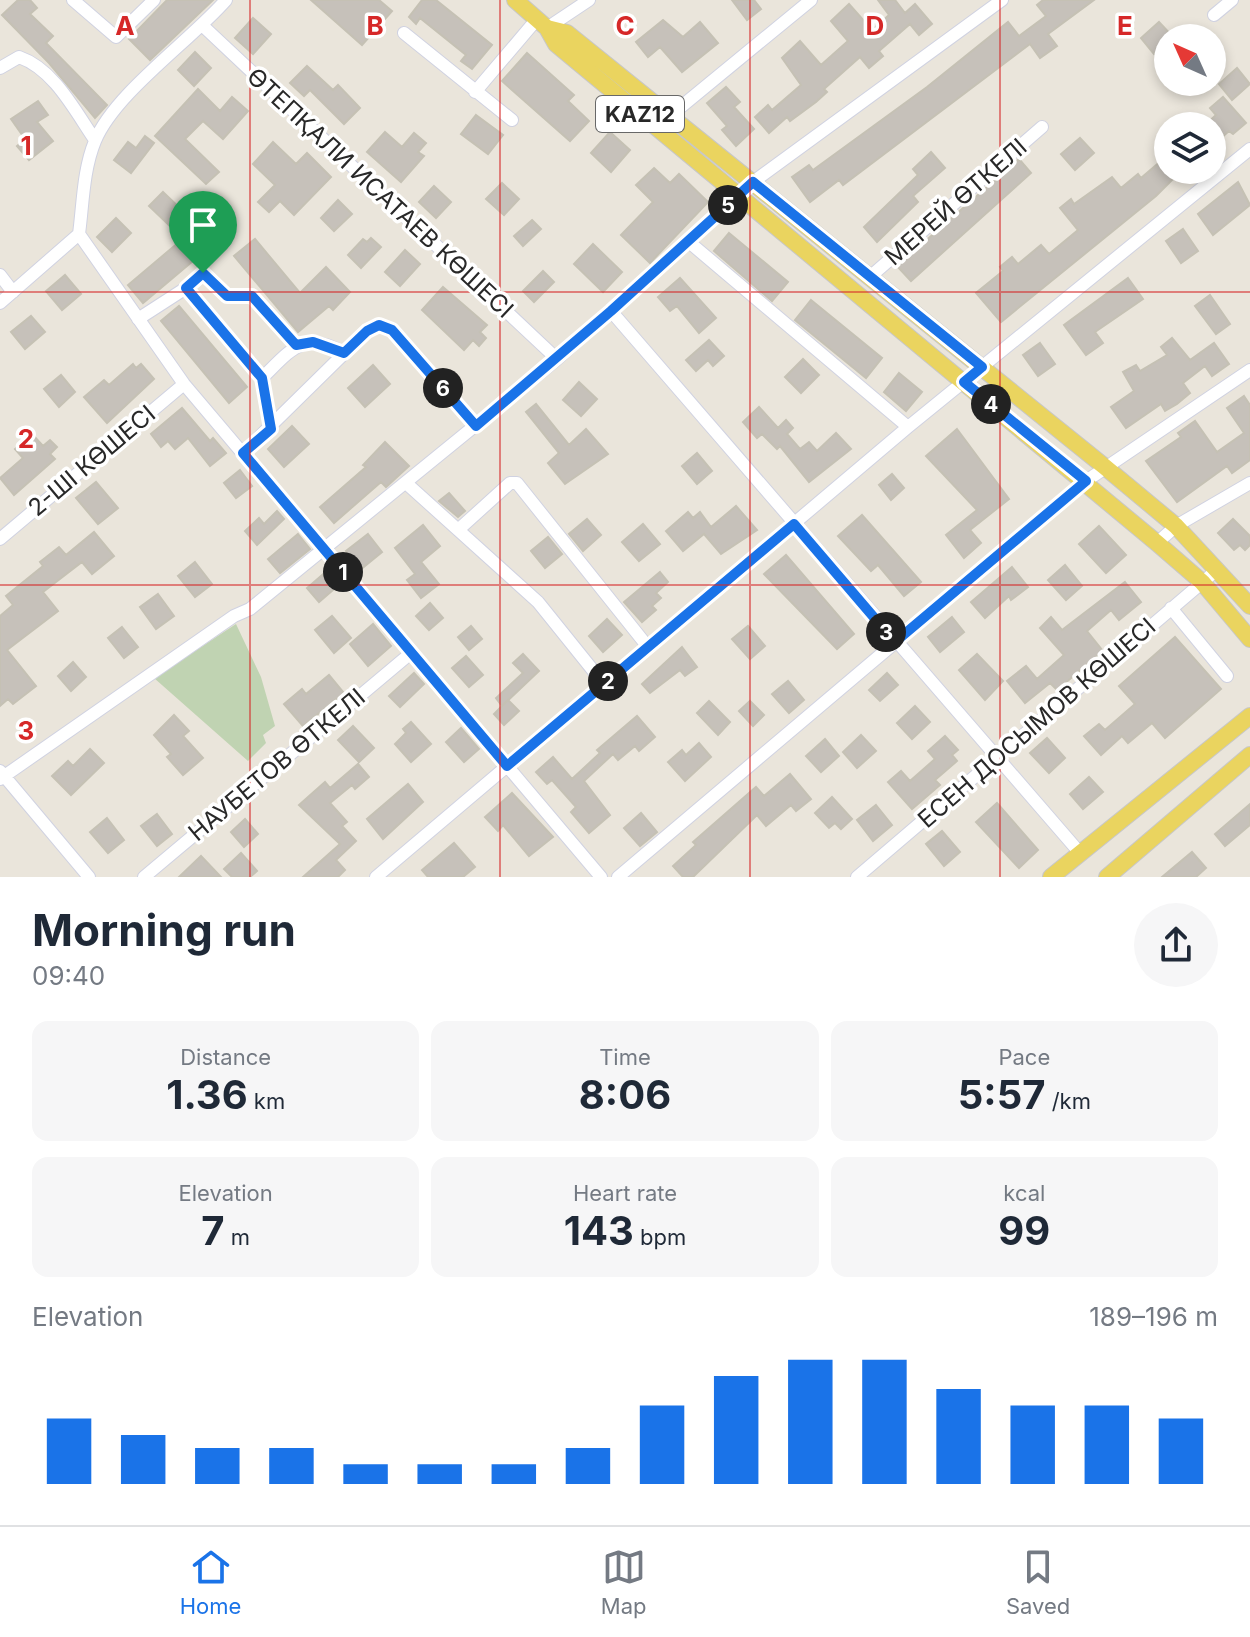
<!DOCTYPE html>
<html lang="en">
<head>
<meta charset="utf-8">
<style>
  :root { --surface:#fff; --page:#f6f6f7; --text:#1f2937; --muted:#747a83; --line:#e0e1e3; --accent:#1a73e8 }
  body { margin:0; font-family:Inter,sans-serif; background:var(--page); color:var(--text); height:100vh; display:flex; flex-direction:column; font-size:30px; white-space:nowrap }
  * { box-sizing:border-box; margin:0 }
  p { font-size:26px; color:var(--muted) }
  .icon { flex:none; width:44px; height:44px; fill:none; stroke:currentColor; stroke-width:2; stroke-linecap:round; stroke-linejoin:round }
  .map { position:relative; height:877px; overflow:hidden }
  .sheet { display:flex; flex-direction:column; background:var(--surface); flex:1 }
  .sheet>* { flex:none }
  .needle { width:52px; rotate:315deg }
  .controls { position:absolute; left:1154px; top:24px; display:grid; gap:16px }
  .controls a { display:grid; place-items:center; width:72px; height:72px; border-radius:50%; background:var(--surface); box-shadow:0 4px 12px #0003; font-size:40px }
  .pin { position:absolute; display:grid; place-items:center; width:68px; height:68px; color:#fff; margin:-82px -34px; border-radius:50% 50% 50% 0; rotate:-45deg; box-shadow:0 0 8px #0007 }
  .pin .icon { rotate:45deg }
  .km { position:absolute; width:40px; height:40px; margin:-20px; border-radius:50%; background:#222; color:#fff; font-size:22px; line-height:40px; text-align:center }
  .round { display:grid; place-items:center; flex:none; width:84px; height:84px; border-radius:42px; background:var(--page) }
  .overview { display:flex; align-items:center; justify-content:space-between; height:136px; padding:0 32px }
  h1 { font-size:44px; font-weight:700; line-height:60px }
  .figures { display:grid; grid-template-columns:repeat(3,1fr); gap:12px; height:136px; padding:8px 32px }
  .figures div { display:grid; align-content:center; border-radius:16px; background:var(--page); text-align:center }
  .figures b { font-size:40px; font-weight:700 }
  .figures small { font-size:22px; font-weight:400 }
  .figures p { font-size:22px }
  .chart { height:224px; padding:16px 32px }
  .chart p { display:flex; justify-content:space-between }
  .chart svg { width:100%; height:144px; margin-top:8px; stroke:var(--accent); stroke-width:6 }
  .tab-bar { display:flex; justify-content:space-around; align-items:center; height:112px; border-top:2px solid var(--line); background:var(--surface); font-size:22px; color:var(--muted) }
  .tab-bar a { display:grid; justify-items:center; gap:4px }
  .tab-bar .selected { color:var(--accent) }
  .map>svg:first-child { display:block }
  .cemetery { fill:#c0d3b2 }
  .building { fill:#c6c1ba; stroke:#c5c1b4; stroke-width:2 }
  .lines { fill:none; stroke-linecap:round; stroke-linejoin:round }
  .minor-casing { stroke:#d0d2e1; stroke-width:14 }
  .major-casing { stroke:#c7c7c7; stroke-width:18 }
  .minor { stroke:#fff; stroke-width:12 }
  .major { stroke:#ead45f; stroke-width:16 }
  .route-casing { stroke:#fff; stroke-width:16 }
  .route { stroke:#1a73e8; stroke-width:10 }
  .grid { fill:none; stroke:#d62828; stroke-width:2; stroke-opacity:0.55 }
  .labels { text-anchor:middle; stroke-width:7; stroke-linejoin:round; paint-order:stroke }
  .shield { fill:#fff; stroke:#686868; stroke-width:2 }
  .shield-label { font-size:22px; font-weight:bold; fill:#282828 }
  .street-label { font-size:24px; fill:#282828; stroke:#fff }
  .grid-label { font-size:26px; text-anchor:middle; font-weight:bold; fill:#d62828; stroke:#fff; stroke-width:7; stroke-linejoin:round; paint-order:stroke }
</style>
</head>
<body>
<div class="map">
<svg width="1250" height="877" viewBox="0 0 1250 877">
  <rect width="100%" height="100%" fill="#eae5db"/>
  <path class="cemetery" d="M236 624 261 677 275 726 263 735 266 743 248 761 154 678Z"/>
  <path class="building" d="M18 0H30L37 8 30 14 53 36 46 43 107 105 95 118 49 63 2 15Z
    M167 0H213L150 60 129 39Z
    M311 0H379L392 11 362 45Z
    M422 0H436L492 45 472 69 461 61 466 55 420 18 416 24 409 17Z
    M732 0H754L761 9 747 20Z
    M878 0H895L905 13 915 4 932 24 919 35 910 24 879 51 883 56 869 68 860 57 824 89 827 92 816 102 790 121 787 117 769 133 755 117 768 105 772 110 801 85 782 58 800 41 821 65 848 41 831 21 849 4 872 30 889 15Z
    M1043 0H1094L1048 34 1057 46 1040 58 1030 44 843 185 839 180 810 202 792 177 809 165 813 170 927 87 1008 22 1019 36 1046 16 1037 5Z
    M253 18 271 34 253 54 235 38Z
    M663 20 683 37 700 22 718 43 682 72 660 47 648 57 636 42Z
    M1159 22 1173 37 1154 54 1141 38Z
    M195 52 211 68 194 86 178 70Z
    M527 53 574 95 568 101 589 121 570 141 502 81Z
    M307 66 333 90 338 85 360 108 344 124 310 90 304 96 290 83Z
    M1237 68 1250 84 1232 100 1219 84Z
    M726 87 740 102 734 107 754 129 736 146 722 130 727 126 707 103Z
    M198 89 220 111 232 97 248 111 223 139 203 121 185 139 219 172 206 184 155 136Z
    M1223 97 1246 123 1233 134 1229 131 1212 146V126H1204L1216 115 1210 108Z
    M38 101 48 115 37 122 53 141 29 160 17 146 25 139 11 119Z
    M476 115 503 135 488 154 461 134Z
    M385 132 402 147 414 133 426 143 418 152 424 156 401 182 367 152Z
    M610 132 630 150 611 172 591 153Z
    M145 136 154 143 131 173 114 160 128 142 136 148Z
    M1080 138 1094 153 1075 170 1061 154Z
    M273 142 296 164 307 153 331 177 294 215 280 201 269 212 258 202 275 185 253 164Z
    M931 152 945 168 913 196 918 202 877 242 864 227 918 175 913 169Z
    M1168 155V170H1182L1156 196 1001 322 976 293 1003 271 1000 267 1012 257 1018 264 1041 245 1049 254 1078 230 1060 208 1071 199 1074 204 1112 177 1121 188 1138 174 1141 178Z
    M1019 159 1031 173 911 281 897 266Z
    M654 168 670 183 679 174 708 202 650 263 621 235 653 202 636 185Z
    M1238 182 1250 205 1213 235 1198 214Z
    M502 183 519 199 504 215 486 199Z
    M434 186 451 202 436 218 419 202Z
    M163 192 184 212 170 226 149 206Z
    M338 200 352 214 334 231 321 218Z
    M210 216 225 234 143 303 128 285Z
    M116 218 131 233 112 252 97 237Z
    M532 220 541 229 523 246 514 236Z
    M1183 229 1198 251 1181 263 1166 241Z
    M729 233 788 282 772 301 714 251Z
    M371 238 381 247 361 268 348 255 363 239 367 242Z
    M255 239 300 293 326 267 350 292 333 310 329 306 298 332 234 256Z
    M593 244 622 272 603 292 574 264Z
    M405 250 420 264 400 286 385 272Z
    M543 271 554 282 534 302 523 291Z
    M65 275 81 294 62 310 46 291Z
    M680 278 716 318 699 333 677 306 670 311 658 297Z
    M1128 278 1143 299 1095 332 1103 343 1086 355 1064 325Z
    M443 287 487 325 480 332 486 338 479 346 473 340 464 350 422 310Z
    M1210 295 1230 324 1216 334 1195 306Z
    M811 300 882 358 866 378 795 320Z
    M179 306 247 387 229 403 161 321Z
    M31 316 45 332 25 349 11 332Z
    M1172 338 1190 360 1214 343 1229 364 1212 376 1205 366 1183 383 1190 393 1177 404 1165 411 1161 404 1126 428 1111 407 1134 391 1123 372 1136 365 1140 371 1167 355 1161 347Z
    M709 340 724 356 713 366 708 360 696 371 686 360Z
    M1040 343 1055 364 1038 376 1023 355Z
    M803 359 819 375 801 393 785 377Z
    M133 364 136 368 141 364 154 379 107 423 84 397 104 380 109 385Z
    M373 365 390 384 365 407 348 388Z
    M899 373 922 392 906 411 884 392Z
    M61 375 75 392 59 407 44 389Z
    M579 382 597 399 581 416 563 400Z
    M1244 396 1250 405V460L1232 473 1227 466 1177 502 1146 461 1181 437 1178 433 1195 421 1217 452 1244 433 1227 408Z
    M536 404 569 445 586 429 608 454 565 484 548 463 559 453 526 412Z
    M759 407 778 428 786 420 793 428 787 434 800 449 809 442 817 451 836 433 851 449 809 482 780 446 777 449 762 434 757 438 743 422Z
    M182 408 210 441 213 438 226 453 210 466 188 438 175 449 168 441 161 447 151 434Z
    M292 426 309 444 284 467 268 449Z
    M957 429 1009 499 970 530 981 543 964 558 946 535 977 510 926 456Z
    M32 434 43 446 50 440 57 447 50 454 55 459 14 495 0 478 23 458 15 449Z
    M385 442 409 466 386 487 381 482 334 523 320 507 366 467 363 465Z
    M697 453 712 471 697 484 682 466Z
    M240 470 252 486 236 498 224 483Z
    M892 474 904 488 891 500 879 485Z
    M96 482 118 508 98 524 76 498Z
    M449 493 465 511 458 517 439 501Z
    M736 506 757 530 721 554 704 534 683 551 666 531 688 512 693 518 700 512 711 527Z
    M277 511 284 519 257 545 245 531 259 518 264 524Z
    M862 515 921 582 904 596 878 565 871 571 838 536Z
    M587 519 601 535 583 551 569 534Z
    M1233 519 1250 536V545L1245 550 1240 545 1234 550 1218 533Z
    M643 524 660 544 639 561 622 542Z
    M423 525 440 546 421 562 439 584 421 598 407 580 415 574 395 548Z
    M1099 526 1126 555 1106 573 1079 544Z
    M94 532 114 556 92 574 82 562 43 592 58 611 7 650 36 686 13 704 8 699 0 706V616L13 605 6 596 43 566 40 562 59 547 66 555Z
    M298 534 310 549 280 573 268 559Z
    M368 534 382 552 360 570 346 551Z
    M548 537 562 554 545 568 531 551Z
    M786 555 854 634 837 649 764 574Z
    M195 562 212 584 195 597 178 576Z
    M1065 565 1082 586 1066 600 1048 580Z
    M1012 567 1028 587 1011 600 1009 596 985 618 971 602Z
    M328 570 340 584 319 602 307 588Z
    M660 572 668 582 656 593 661 598 652 606 656 610 642 622 624 602Z
    M1125 582 1141 602 1119 620 1111 610 1087 631 1103 651 1057 690 1050 683 1025 703 1007 681 1026 666 1037 679 1064 655 1040 628 1051 617 1062 630Z
    M158 594 174 616 156 629 140 607Z
    M430 603 443 618 429 630 416 616Z
    M332 616 351 638 334 653 315 630Z
    M952 617 964 632 940 652 928 637Z
    M607 619 622 635 603 652 589 636Z
    M373 624 391 646 368 666 350 644Z
    M471 626 482 639 469 650 458 637Z
    M748 626 765 646 750 659 732 639Z
    M122 627 138 647 124 658 108 638Z
    M1175 637 1221 689 1165 738 1152 723 1128 743 1122 736 1101 755 1084 736 1099 724 1105 730 1135 704 1119 686Z
    M682 647 697 667 685 676 680 670 650 693 642 684Z
    M523 654 539 671 502 706 496 698 523 673 513 663Z
    M977 654 1003 681 985 700 959 670Z
    M466 656 483 675 469 687 452 668Z
    M73 662 86 677 71 691 58 676Z
    M414 673 424 684 400 707 389 696Z
    M887 673 898 685 880 701 869 690Z
    M329 675 344 693 303 726 284 704 302 689 306 694Z
    M788 681 804 700 789 713 772 694Z
    M508 700 519 711 504 725 494 714Z
    M709 701 730 722 718 735 697 713Z
    M750 701 764 715 753 726 739 711Z
    M915 706 930 722 912 739 897 723Z
    M174 715 189 731 183 736 203 758 183 775 167 757 171 754 154 735Z
    M637 716 655 737 639 751 635 746 618 760 613 754 584 781 610 815 589 833 571 812 576 807 552 780 547 784 536 772 553 757 572 779 600 753 597 750Z
    M411 722 431 744 411 762 395 744 406 733 403 729Z
    M353 726 374 748 359 762 338 740Z
    M461 728 479 749 464 762 446 742Z
    M861 735 876 751 857 768 843 752Z
    M945 736 958 750 952 755 957 761 935 780 940 785 912 809 888 782 901 771 910 781 935 759 928 751Z
    M1047 738 1065 758 1049 773 1030 753Z
    M825 739 839 756 821 772 806 756Z
    M699 743 711 757 685 781 668 762 682 750 686 755Z
    M90 749 104 763 71 795 52 776 68 761 73 766Z
    M358 764 369 777 355 789 352 785 330 803 347 822 342 826 356 841 336 860 345 870 338 877H303L340 844 299 805 325 782 330 788Z
    M790 774 811 799 796 811 791 805 766 826 757 815 693 877H683L673 866 696 845 693 842 756 787 764 796Z
    M1089 777 1103 792 1083 809 1070 794Z
    M408 784 423 802 383 839 367 819Z
    M512 793 553 837 529 856 503 825 498 831 485 817Z
    M832 797 852 819 841 829 835 823 829 828 815 813Z
    M997 803 1038 850 1019 868 976 822Z
    M1250 804V825L1225 846 1215 834Z
    M876 805 892 825 873 841 857 820Z
    M641 813 657 832 640 846 624 828Z
    M157 814 172 834 157 846 141 826Z
    M107 818 124 840 108 853 90 832Z
    M245 819 258 834 244 847 231 832Z
    M942 831 960 852 944 866 926 844Z
    M454 843 475 867 463 877H428L422 870Z
    M1192 852 1206 868 1196 877H1162Z
    M241 853 257 871 250 877H232L224 869Z
    M201 856 221 877H179Z"/>
  <g class="lines">
    <defs>
      <path id="minor" d="M73 0 116 37 154 0
        M1214 15 1232 0
        M203 26 557 359
        M547 28 589 0
        M404 33 512 120
        M0 68 19 57C54 69 75 111 95 140
        M475 92 537 19
        M671 115 811 0
        M79 234 184 384 601 877
        M689 242 908 427
        M0 275 13 292
        M871 276 1042 127
        M0 303 79 234C83 204 83 170 95 141 115 93 189 42 226 0
        M611 311 1080 853
        M138 319 186 288
        M262 378 186 288 203 273 227 296H252L296 345
        M271 429 262 378C291 350 303 330 344 353
        M243 453 367 331 379 325 392 330 476 426
        M406 483 538 602 604 684
        M458 530 510 483H517L648 647
        M0 539 184 384
        M1157 543 1176 526 1250 483
        M1171 608 1227 676
        M0 771 89 877
        M0 779 234 616 250 609 557 359 753 182 1002 0
        M144 877 411 653
        M376 877 908 427 1250 149
        M618 877 1086 481 1250 370
        M857 877 1218 569"/>
      <path id="major" d="M515 0 547 28 556 44 1157 543 1202 582 1250 639
        M547 28 567 33 1105 467 1176 526 1250 606
        M1051 877 1250 716
        M1107 877 1250 755"/>
    </defs>
    <use href="#minor" class="minor-casing"/>
    <use href="#major" class="major-casing"/>
    <use href="#minor" class="minor"/>
    <use href="#major" class="major"/>
  </g>
  <g class="lines">
    <defs>
      <path id="route" d="M753 182 982 367 964 382 1086 481 895 642 794 524 507 766 243 453 271 429 262 378 186 288 203 273 227 296H252L296 345 313 342 344 353 367 331 379 325 392 330 476 426 611 311Z"/>
    </defs>
    <use href="#route" class="route-casing"/>
    <use href="#route" class="route"/>
  </g>
  <path class="grid" d="M250 0V877M500 0V877M750 0V877M1000 0V877M0 292H1250M0 585H1250"/>
  <g class="labels">
    <rect class="shield" x="596" y="96" width="88" height="36" rx="6"/>
    <g class="shield-label">
      <text x="640" y="122">KAZ12</text>
    </g>
    <g class="street-label">
      <text transform="translate(380 193) rotate(43)" y="8">ӨТЕПҚАЛИ ИСАТАЕВ КӨШЕСІ</text>
      <text transform="translate(956 202) rotate(-41)" y="8">МЕРЕЙ ӨТКЕЛІ</text>
      <text transform="translate(92 461) rotate(-40)" y="8">2-ШІ КӨШЕСІ</text>
      <text transform="translate(1037 723) rotate(-41)" y="8">ЕСЕН ДОСЫМОВ КӨШЕСІ</text>
      <text transform="translate(277 765) rotate(-40)" y="8">НАУБЕТОВ ӨТКЕЛІ</text>
    </g>
  </g>
  <g class="grid-label">
    <text x="125" y="35">A</text>
    <text x="375" y="35">B</text>
    <text x="625" y="35">C</text>
    <text x="875" y="35">D</text>
    <text x="1125" y="35">E</text>
    <text x="26" y="155">1</text>
    <text x="26" y="448">2</text>
    <text x="26" y="740">3</text>
  </g>
</svg>
<div class="controls">
<a><svg class="needle" viewBox="-14 -14 28 28"><path d="M0-13l5 13h-10z" fill="#e53935"/><path d="M0 13l5-13h-10z" fill="#747a83"/></svg></a>
<a><svg class="icon" aria-label="layers" viewBox="0 0 24 24"><path d="M12 4l9 5-9 5-9-5zM3 14l9 5 9-5"/></svg></a>
</div>
<div class="pin" style="left:203px;top:273px;background:#1e9e55"><svg class="icon" aria-label="arrive" viewBox="0 0 24 24"><path d="M6 21V4h12l-3 4 3 4H6"/></svg></div>
<b class="km" style="left:343px;top:572px">1</b>
<b class="km" style="left:608px;top:681px">2</b>
<b class="km" style="left:886px;top:632px">3</b>
<b class="km" style="left:991px;top:404px">4</b>
<b class="km" style="left:728px;top:205px">5</b>
<b class="km" style="left:443px;top:388px">6</b>
</div>
<section class="sheet">
<div class="overview"><div><h1>Morning run</h1><p>09:40</p></div><a class="round"><svg class="icon" aria-label="share" viewBox="0 0 24 24"><path d="M12 15V3M7 8l5-5 5 5M5 13v7h14v-7"/></svg></a></div>
<div class="figures">
<div><p>Distance</p><b>1.36<small> km</small></b></div>
<div><p>Time</p><b>8:06</b></div>
<div><p>Pace</p><b>5:57<small> /km</small></b></div>
</div>
<div class="figures">
<div><p>Elevation</p><b>7<small> m</small></b></div>
<div><p>Heart rate</p><b>143<small> bpm</small></b></div>
<div><p>kcal</p><b>99</b></div>
</div>
<div class="chart"><p><span>Elevation</span>189–196 m</p>
<svg viewBox="0 0 160 44" preserveAspectRatio="none"><path d="M5 44V24M15 44V29M25 44V33M35 44V33M45 44V38M55 44V38M65 44V38M75 44V33M85 44V20M95 44V11M105 44V6M115 44V6M125 44V15M135 44V20M145 44V20M155 44V24"/></svg>
</div>
</section>
<nav class="tab-bar">
<a class="selected"><svg class="icon" aria-label="home" viewBox="0 0 24 24"><path d="M3 11l9-7 9 7M6 9v11h12V9"/></svg>Home</a>
<a><svg class="icon" aria-label="map" viewBox="0 0 24 24"><path d="M3 6l6-2 6 2 6-2v14l-6 2-6-2-6 2zM9 4v14M15 6v14"/></svg>Map</a>
<a><svg class="icon" aria-label="saved" viewBox="0 0 24 24"><path d="M7 4h10v16l-5-4-5 4z"/></svg>Saved</a>
</nav>
</body>
</html>
